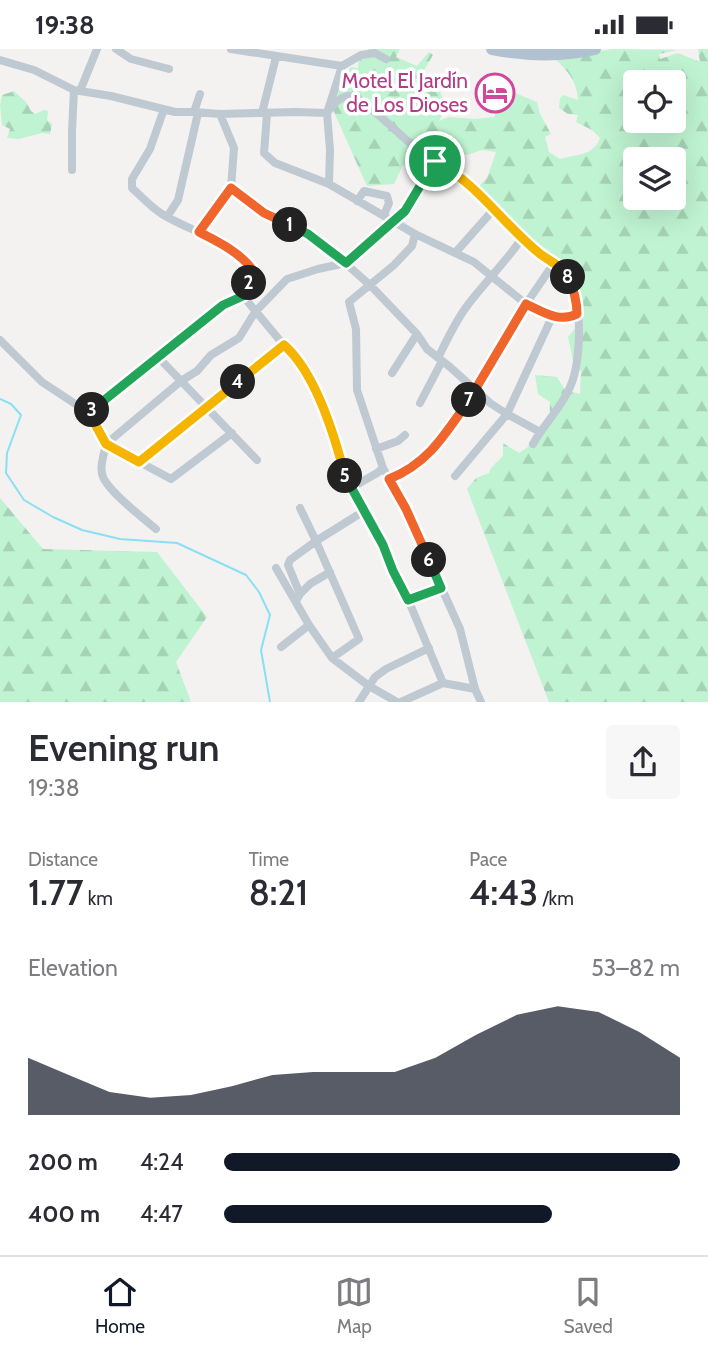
<!DOCTYPE html>
<html lang="en">
<head>
<meta charset="utf-8">
<style>
  :root { --surface:#fff; --page:#f7f7f7; --text:#2b2b33; --muted:#7c7c81; --line:#e1e1e2; --accent:#111827 }
  body { margin:0; font-family:Cabin,sans-serif; background:var(--page); color:var(--text); height:100vh; display:flex; flex-direction:column; font-size:26px; white-space:nowrap }
  * { box-sizing:border-box; margin:0 }
  p { font-size:23px; color:var(--muted) }
  .icon { flex:none; width:38px; height:38px; fill:none; stroke:currentColor; stroke-width:2; stroke-linecap:round; stroke-linejoin:round }
  .map { position:relative; height:653px; overflow:hidden }
  .sheet { display:flex; flex-direction:column; background:var(--surface); flex:1 }
  .sheet>* { flex:none }
  .tools { position:absolute; left:623px; top:21px; display:grid; gap:14px }
  .tools a { display:grid; place-items:center; width:63px; height:63px; border-radius:7px; background:var(--surface); box-shadow:0 7px 28px #0002; font-size:35px }
  .pin { position:absolute; display:grid; place-items:center; width:60px; height:60px; color:#fff; margin:-30px; border:4px solid #fff; border-radius:50%; box-shadow:0 2px 7px #0007 }
  .km { position:absolute; width:35px; height:35px; margin:-18px; border-radius:50%; background:#222; color:#fff; font-size:19px; line-height:35px; text-align:center }
  .round { display:grid; place-items:center; flex:none; width:74px; height:74px; border-radius:7px; background:var(--page) }
  .head { display:flex; align-items:center; justify-content:space-between; height:119px; padding:0 28px }
  h1 { font-size:38px; font-weight:600; line-height:52px }
  .stats { display:grid; grid-template-columns:repeat(3,1fr); gap:10px; height:119px; padding:7px 28px }
  .stats div { display:grid; align-content:center }
  .stats b { font-size:35px; font-weight:600 }
  .stats small { font-size:19px; font-weight:400 }
  .stats p { font-size:19px }
  .chart { height:196px; padding:14px 28px }
  .chart p { display:flex; justify-content:space-between }
  .chart svg { width:100%; height:126px; margin-top:7px; fill:var(--accent); opacity:.7 }
  ul { padding:0 28px; list-style:none; font-size:23px }
  li { display:grid; grid-template-columns:112px 84px 1fr; align-items:center; height:52px }
  li i { height:18px; border-radius:9px; background:var(--accent) }
  .status { display:flex; justify-content:space-between; align-items:center; height:49px; padding:0 35px; background:var(--surface); direction:ltr }
  .status svg { height:19px; fill:currentColor }
  .tabs { display:flex; justify-content:space-around; align-items:center; height:98px; border-top:2px solid var(--line); background:var(--surface); font-size:19px; color:var(--muted) }
  .tabs a { display:grid; justify-items:center; gap:4px }
  .tabs .on { color:var(--accent) }
  .map>svg:first-child { display:block }
  .forest { fill:url(#forest-firs); fill-rule:evenodd }
  .lines { fill:none; stroke-linecap:round; stroke-linejoin:round }
  .stream { stroke:#89e0f2; stroke-width:2 }
  .street { stroke:#bfc9d1; stroke-width:8 }
  .primary { stroke:#b0c2d1; stroke-width:12 }
  .split-1-casing { stroke:#fff; stroke-width:14 }
  .split-2-casing { stroke:#fff; stroke-width:14 }
  .split-3-casing { stroke:#fff; stroke-width:14 }
  .split-4-casing { stroke:#fff; stroke-width:14 }
  .split-5-casing { stroke:#fff; stroke-width:14 }
  .split-6-casing { stroke:#fff; stroke-width:14 }
  .split-7-casing { stroke:#fff; stroke-width:14 }
  .split-8-casing { stroke:#fff; stroke-width:14 }
  .split-9-casing { stroke:#fff; stroke-width:14 }
  .split-1 { stroke:#22a559; stroke-width:9 }
  .split-2 { stroke:#f0652b; stroke-width:9 }
  .split-3 { stroke:#22a559; stroke-width:9 }
  .split-4 { stroke:#f5b400; stroke-width:9 }
  .split-5 { stroke:#f5b400; stroke-width:9 }
  .split-6 { stroke:#22a559; stroke-width:9 }
  .split-7 { stroke:#f0652b; stroke-width:9 }
  .split-8 { stroke:#f0652b; stroke-width:9 }
  .split-9 { stroke:#f5b400; stroke-width:9 }
  .labels { text-anchor:middle; stroke-width:7; stroke-linejoin:round; paint-order:stroke }
  .hotel-label { font-size:21px; fill:#b23c85; stroke:#fff; text-anchor:end }
</style>
</head>
<body>
<div class="status"><b>19:38</b><svg viewBox="0 0 49 12"><path d="M0 12V9h3v3zM5 12V6h3v6zM10 12V3h3v9zM15 12V0h3v12zM26 1h20v11H26zM47 4h2v5h-2z"/></svg></div>
<div class="map">
<svg width="708" height="653" viewBox="0 0 708 653">
  <defs>
    <pattern id="forest-firs" width="22" height="20" patternUnits="userSpaceOnUse" patternTransform="scale(1.75)"><rect width="22" height="20" fill="#bff3d1"/><path d="M5 1l3.5 6h-7zM16 11l3.5 6h-7z" fill="#a6d2b6"/></pattern>
  </defs>
  <rect width="100%" height="100%" fill="#f4f1f1"/>
  <path class="forest" d="M368 0H400L396 8 417 17 429 3 433 6 420 28 416 40C428 46 429 41 440 43 447 57 446 59 439 72L449 68 475 70 494 68 502 50 515 44 537 53 540 65 551 85 545 88 549 103 560 110C575 105 593 108 600 89L592 81 576 73 578 66 568 65 559 59 560 49 563 46 578 51C577 32 568 22 554 9L613 0 677 1 659 5 660 10 678 4 700 13 698 0H708V653H549L467 440 476 429 489 424 491 419 503 407V394L519 404 528 398 534 385C553 379 549 371 550 353L538 345 535 326 557 328 565 341 580 345 581 323 573 311 568 288 576 278 575 238 566 219 539 202 476 140 487 129 496 103 482 101 467 106 453 104 430 106 418 112 403 116 394 135 367 137 330 54 343 20 349 23 350 18 358 19V14ZM635 33H674V72H635ZM635 110H674V149H635Z
    M14 42 26 53 31 62 35 65 44 61H47L48 64 47 71 52 75 50 85 42 84 19 90 7 89 10 80 2 76 0 56 2 46Z
    M0 449 43 500 157 503 207 568 176 613 191 653H0Z"/>
  <g class="lines">
    <path class="stream" d="M0 350 11 355 21 366 7 404 6 424 24 451 53 468 82 481 120 490 177 494 246 526 259 543 270 566 261 601 270 653"/>
    <path class="street" d="M116 0 131 10 169 20
      M231 0 342 17
      M0 11 34 21 74 41 111 47 175 63H194L220 65 296 63 327 64
      M80 42 97 0
      M194 63 200 45
      M262 64 276 8
      M327 64C333 56 340 46 352 47 361 48 399 85 410 94 428 108 448 119 466 134 491 155 511 179 535 201 551 215 563 216 572 237 582 259 580 304 574 327 567 353 546 372 533 395
      M267 65 264 104 275 114 329 135 415 185 474 213 526 255 552 268 569 269 577 265
      M72 121V82L74 41
      M329 135 330 101 327 64 342 17 361 6 375 4 386 10
      M231 139 264 165 308 185 328 199 371 237 417 285 427 300 450 318 490 354 507 365 540 383
      M357 152 364 142 387 147 389 154 384 166
      M167 168 178 151 198 64
      M199 183 231 139 234 99 220 65
      M415 185 412 197 394 216 349 253 356 280 357 341 383 419 406 460 460 580 475 640 481 653
      M455 204 494 160
      M243 247 307 324 335 390 346 431 383 496 393 522 410 555 443 634 475 640
      M0 291 42 333 89 364 106 395C104 406 99 418 103 428 109 443 143 469 156 480
      M158 308 257 411
      M438 309C447 291 455 273 467 257 485 233 506 213 522 189
      M392 324 417 285
      M420 354 442 312
      M89 364 223 256 243 247 251 227 252 220C230 191 191 183 162 165 151 158 142 148 132 139V130L150 100 164 60
      M232 384 171 430 106 395 181 332 197 322 211 306 239 289 255 263 287 230 318 220 346 214 394 173 405 162 435 112
      M376 400 398 392 405 386
      M139 413 284 296
      M455 427 507 365 552 268
      M389 431 411 419 432 402 477 341 526 255 554 214
      M351 439 377 424 383 419
      M300 459 316 492 359 590 332 609
      M276 519 309 576 332 609 369 637 397 653
      M300 545 310 535 330 523
      M408 551 441 539
      M296 552 300 545 288 516 290 511 316 492 364 462
      M281 598 309 576
      M359 653 375 628 386 620 429 599
      M401 653 443 634"/>
    <path class="primary" d="M492 0C527 7 560 8 595 0"/>
  </g>
  <g class="lines">
    <defs>
      <path id="split-1" d="M290 176 308 185 346 214 405 162 435 112"/>
      <path id="split-2" d="M249 234 252 220C238 202 218 193 199 183L231 139 264 164 290 176"/>
      <path id="split-3" d="M92 361 223 256 243 247 249 234"/>
      <path id="split-4" d="M92 361 89 364 106 395 139 413 238 333"/>
      <path id="split-5" d="M238 333 284 296C315 323 335 388 345 427"/>
      <path id="split-6" d="M345 427 383 496 393 522 408 551 441 539 429 511"/>
      <path id="split-7" d="M429 511 406 460 389 430C429 414 445 385 469 351"/>
      <path id="split-8" d="M469 351 526 255C543 263 559 274 577 265 577 251 574 241 568 228"/>
      <path id="split-9" d="M435 112C477 134 503 175 539 204 549 212 561 216 568 228"/>
    </defs>
    <use href="#split-1" class="split-1-casing"/>
    <use href="#split-2" class="split-2-casing"/>
    <use href="#split-3" class="split-3-casing"/>
    <use href="#split-4" class="split-4-casing"/>
    <use href="#split-5" class="split-5-casing"/>
    <use href="#split-6" class="split-6-casing"/>
    <use href="#split-7" class="split-7-casing"/>
    <use href="#split-8" class="split-8-casing"/>
    <use href="#split-9" class="split-9-casing"/>
    <use href="#split-1" class="split-1"/>
    <use href="#split-2" class="split-2"/>
    <use href="#split-3" class="split-3"/>
    <use href="#split-4" class="split-4"/>
    <use href="#split-5" class="split-5"/>
    <use href="#split-6" class="split-6"/>
    <use href="#split-7" class="split-7"/>
    <use href="#split-8" class="split-8"/>
    <use href="#split-9" class="split-9"/>
  </g>
  <defs>
    <symbol id="hotel-ring" viewBox="-11 -11 22 22"><circle r="9.5" fill="#fff" stroke="#d1479c" stroke-width="1.5"/><path d="M-6-4.5h1.5V1H6V5H4.5V3h-9V5H-6ZM-4 0a1.8 1.8 0 1 1 3.6 0ZM.5 0V-2.5h3Q6-2.5 6 0Z" fill="#d1479c"/></symbol>
  </defs>
  <g fill-rule="evenodd">
    <use href="#hotel-ring" x="473" y="22" width="44" height="44"/>
  </g>
  <g class="labels">
    <g class="hotel-label">
      <text x="468" y="39">Motel El Jardín<tspan x="468" dy="24">de Los Dioses</tspan></text>
    </g>
  </g>
</svg>
<div class="tools">
<a><svg class="icon" aria-label="locate" viewBox="0 0 24 24"><circle cx="12" cy="12" r="6"/><path d="M12 2v4M12 18v4M2 12h4M18 12h4"/></svg></a>
<a><svg class="icon" aria-label="layers" viewBox="0 0 24 24"><path d="M12 4l9 5-9 5-9-5zM3 14l9 5 9-5"/></svg></a>
</div>
<div class="pin" style="left:435px;top:112px;background:#1e9e55"><svg class="icon" aria-label="arrive" viewBox="0 0 24 24"><path d="M6 21V4h12l-3 4 3 4H6"/></svg></div>
<b class="km" style="left:290px;top:176px">1</b>
<b class="km" style="left:249px;top:234px">2</b>
<b class="km" style="left:92px;top:361px">3</b>
<b class="km" style="left:238px;top:333px">4</b>
<b class="km" style="left:345px;top:427px">5</b>
<b class="km" style="left:429px;top:511px">6</b>
<b class="km" style="left:469px;top:351px">7</b>
<b class="km" style="left:568px;top:228px">8</b>
</div>
<section class="sheet">
<div class="head"><div><h1>Evening run</h1><p>19:38</p></div><a class="round"><svg class="icon" aria-label="share" viewBox="0 0 24 24"><path d="M12 15V3M7 8l5-5 5 5M5 13v7h14v-7"/></svg></a></div>
<div class="stats">
<div><p>Distance</p><b>1.77<small> km</small></b></div>
<div><p>Time</p><b>8:21</b></div>
<div><p>Pace</p><b>4:43<small> /km</small></b></div>
</div>
<div class="chart"><p><span>Elevation</span>53–82 m</p>
<svg viewBox="0 0 160 44" preserveAspectRatio="none"><path d="M0 44V24L10 30L20 36L30 38L40 37L50 34L60 30L70 29L80 29L90 29L100 24L110 16L120 9L130 6L140 8L150 15L160 24V44z"/></svg>
</div>
<ul>
<li><b>200 m</b>4:24<i style="width:100%"></i></li>
<li><b>400 m</b>4:47<i style="width:72%"></i></li>
</ul>
</section>
<nav class="tabs">
<a class="on"><svg class="icon" aria-label="home" viewBox="0 0 24 24"><path d="M3 11l9-7 9 7M6 9v11h12V9"/></svg>Home</a>
<a><svg class="icon" aria-label="map" viewBox="0 0 24 24"><path d="M3 6l6-2 6 2 6-2v14l-6 2-6-2-6 2zM9 4v14M15 6v14"/></svg>Map</a>
<a><svg class="icon" aria-label="saved" viewBox="0 0 24 24"><path d="M7 4h10v16l-5-4-5 4z"/></svg>Saved</a>
</nav>
</body>
</html>
